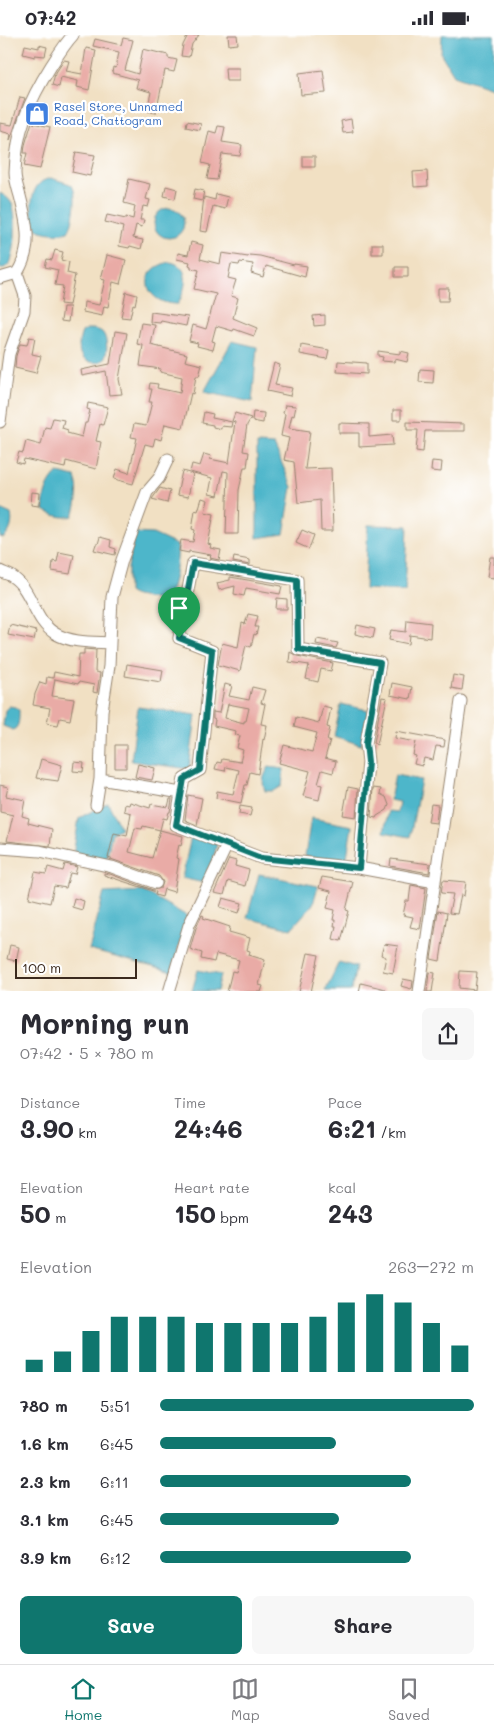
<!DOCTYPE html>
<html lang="en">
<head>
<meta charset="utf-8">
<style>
  :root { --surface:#fff; --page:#f7f7f7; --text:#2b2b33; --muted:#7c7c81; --line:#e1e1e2; --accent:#0f766e }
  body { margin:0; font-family:Mali,sans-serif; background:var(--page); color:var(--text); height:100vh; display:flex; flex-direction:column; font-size:19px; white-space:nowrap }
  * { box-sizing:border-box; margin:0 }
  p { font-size:16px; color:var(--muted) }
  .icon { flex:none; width:28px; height:28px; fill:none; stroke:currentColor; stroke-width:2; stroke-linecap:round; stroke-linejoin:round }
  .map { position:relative; height:956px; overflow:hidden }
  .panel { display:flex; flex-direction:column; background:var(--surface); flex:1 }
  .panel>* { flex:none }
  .scale { position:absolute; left:15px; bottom:12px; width:122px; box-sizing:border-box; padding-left:5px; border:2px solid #3b2a1e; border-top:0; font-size:14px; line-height:18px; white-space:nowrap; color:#3b2a1e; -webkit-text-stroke:4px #fff; paint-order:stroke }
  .pin { position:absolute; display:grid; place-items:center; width:42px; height:42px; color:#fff; margin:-51px -21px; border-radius:50% 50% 50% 0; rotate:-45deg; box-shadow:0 0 5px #0007 }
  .pin .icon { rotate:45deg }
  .round { display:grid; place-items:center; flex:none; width:52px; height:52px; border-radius:8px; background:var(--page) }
  .overview { display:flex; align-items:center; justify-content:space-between; height:85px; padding:0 20px }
  h1 { font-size:28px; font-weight:800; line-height:38px }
  .metrics { display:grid; grid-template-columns:repeat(3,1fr); gap:8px; height:85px; padding:5px 20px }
  .metrics div { display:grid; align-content:center }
  .metrics b { font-size:25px; font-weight:800 }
  .metrics small { font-size:14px; font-weight:400 }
  .metrics p { font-size:14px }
  .chart { height:140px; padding:10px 20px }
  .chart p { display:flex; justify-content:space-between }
  .chart svg { width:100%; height:90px; margin-top:5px; stroke:var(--accent); stroke-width:6 }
  .cta { display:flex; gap:10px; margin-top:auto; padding:10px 20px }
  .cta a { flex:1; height:58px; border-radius:8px; background:var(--accent); color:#fff; font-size:20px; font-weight:800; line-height:58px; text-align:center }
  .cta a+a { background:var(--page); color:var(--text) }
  ul { padding:0 20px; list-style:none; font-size:16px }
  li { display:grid; grid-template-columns:80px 60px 1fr; align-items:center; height:38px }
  li i { height:12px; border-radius:6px; background:var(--accent) }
  .status { display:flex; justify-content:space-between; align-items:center; height:35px; padding:0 25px; background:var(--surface); direction:ltr }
  .status svg { height:14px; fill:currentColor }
  .tab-bar { display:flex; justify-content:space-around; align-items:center; height:70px; border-top:1px solid var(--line); background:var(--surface); font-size:14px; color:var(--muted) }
  .tab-bar a { display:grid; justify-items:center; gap:2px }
  .tab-bar .selected { color:var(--accent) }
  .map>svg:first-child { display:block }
  .water { fill:#4db6ca; stroke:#447074 }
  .building { fill:#e9aba6; fill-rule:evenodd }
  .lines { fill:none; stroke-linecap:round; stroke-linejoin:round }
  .minor-casing { stroke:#968570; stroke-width:13 }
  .minor { stroke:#fff; stroke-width:11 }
  .route-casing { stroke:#fff; stroke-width:10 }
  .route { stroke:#0f766e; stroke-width:6 }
  .labels { text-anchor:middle; stroke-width:4.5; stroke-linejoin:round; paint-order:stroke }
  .shop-label { font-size:12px; fill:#366cbe; stroke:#fff; text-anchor:start }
</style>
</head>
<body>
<div class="status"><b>07:42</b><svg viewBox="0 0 49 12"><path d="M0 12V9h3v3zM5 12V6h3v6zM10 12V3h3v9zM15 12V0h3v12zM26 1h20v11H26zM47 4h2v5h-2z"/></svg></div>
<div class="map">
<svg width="494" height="957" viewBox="0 0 494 957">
  <rect width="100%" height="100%" fill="#fff"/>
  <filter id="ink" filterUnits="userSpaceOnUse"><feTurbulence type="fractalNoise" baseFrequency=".02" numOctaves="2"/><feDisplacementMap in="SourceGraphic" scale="10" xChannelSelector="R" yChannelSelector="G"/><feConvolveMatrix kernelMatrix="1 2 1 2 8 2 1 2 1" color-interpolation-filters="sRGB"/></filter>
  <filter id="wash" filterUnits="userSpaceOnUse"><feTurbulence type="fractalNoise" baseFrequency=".0096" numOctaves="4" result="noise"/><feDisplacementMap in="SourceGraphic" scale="20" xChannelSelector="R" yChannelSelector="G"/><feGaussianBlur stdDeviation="1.12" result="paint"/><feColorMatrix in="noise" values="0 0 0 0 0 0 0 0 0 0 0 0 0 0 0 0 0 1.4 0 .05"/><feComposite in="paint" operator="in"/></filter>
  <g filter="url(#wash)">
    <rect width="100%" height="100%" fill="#f1e0c3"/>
    <path class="water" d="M442 0H494V54L454 40 441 19Z
      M51 143 70 149C72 151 74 153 74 156 77 165 73 190 68 197 57 200 46 198 36 194 30 181 29 158 40 148 43 145 48 144 51 143Z
      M0 158C5 161 9 163 12 169 17 180 16 217 10 228 7 232 4 233 0 234Z
      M154 188a15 15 0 1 1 30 0a15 15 0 1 1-30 0Z
      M170 227C192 231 186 254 178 269 144 270 135 234 170 227Z
      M87 294C92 294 98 294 102 297 108 303 109 322 101 326 98 328 93 328 90 327 76 324 78 307 82 297Z
      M232 306 257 312 252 367 204 357Z
      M257 409 274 410 292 452 284 499 257 503Z
      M58 438 75 442C80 453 77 470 73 481 64 484 51 480 44 475 42 463 48 445 58 438Z
      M0 474 11 479C13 487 11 497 4 503L0 502Z
      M368 490 408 491 405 556 365 554Z
      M135 498 153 499 177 510C179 518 174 558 166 562 161 565 153 563 147 563 140 562 133 561 128 557V533Z
      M341 669 368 675 361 710 334 701Z
      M9 671 15 672 19 675C19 682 20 692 13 695L3 691 5 675Z
      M138 672 196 680 189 734 131 726Z
      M269 732 284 734 282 751 274 756H265C261 746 264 740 269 732Z
      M395 740 421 745 410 802 384 797 388 776 397 777 399 767 390 765Z
      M108 768 121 793 112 798 106 826 73 820 79 783Z
      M311 783 352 791 346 828 305 821Z
      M191 802 217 808 208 849 182 843Z
      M259 839 318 851 313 869 291 894 247 883Z
      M143 856 187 881 172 937 89 915 104 858Z
      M339 927 356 932 351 956H325Z
      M198 935 221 940 217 956H192Z"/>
    <g id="blocks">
      <path class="building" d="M188 0H199L192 9 189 22 181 21 183 10Z
        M228 0H237L238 9 229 10Z
        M123 3 133 5 125 35 138 39 143 14 168 20V23L177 25 174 37 165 35 156 78 147 76 151 57 136 53 138 45 112 38 113 32 116 33 119 17 93 11 95 4 121 10Z
        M25 10 39 13V10L47 12 45 21 35 20V22L23 19Z
        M86 13 96 15 89 55 77 52 78 46 61 42 59 52 52 50 55 39 64 25 69 26 66 36 82 39Z
        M225 33H239V46H226Z
        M323 35 326 58 301 60 299 38Z
        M20 62 25 63 10 105 11 99 0 96V88L12 90Z
        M35 77 33 88 50 92 40 134 24 131 27 118H24L25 110Z
        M351 84 353 97 343 98 341 86Z
        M187 86 201 89 200 95 186 92Z
        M218 91 225 92 222 107 242 110 240 121 222 119 217 145 207 144 210 130 202 128 209 96 216 98Z
        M76 117 95 120 90 141 72 137Z
        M303 121H315V132H303Z
        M427 136 428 151 414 152 413 137Z
        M129 144 150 149 146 164 150 165 148 172 143 171 140 185H144L142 192 136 190 133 203 143 205 141 214 130 211 129 213 119 211 123 192 105 187 107 180 126 184V182L133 184 135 171 124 168Z
        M166 151 177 154 175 164 164 161Z
        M195 154 204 156 202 166 193 164Z
        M216 159 228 162 225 174 213 171 207 197 200 196 204 162 215 165Z
        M191 207 203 210 200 224 220 229 222 218 248 222 249 220 260 221 294 230V229L307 231 305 242 266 231 263 242 251 238 253 229 240 227 239 230 231 229 228 243 236 245 231 261 238 263 233 283 257 293 254 301 234 294 233 296 216 291 212 306 215 307 213 315 197 311 198 308 189 306 193 290 206 294 216 259 194 254 199 235 191 233V231L189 230 190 227 177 224 178 218 188 220Z
        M372 209H383V219H372Z
        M55 215 63 217 61 225 69 227 67 238 75 240 69 270 60 269 63 251 55 250 58 235 45 232 47 224 52 225Z
        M107 220 126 225 120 249 113 247 108 272 104 271 102 281 83 277 84 267 99 270 105 245 101 244Z
        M395 232H408V242H395Z
        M438 253H449L448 266H438Z
        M126 257 137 260 135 270 133 269 130 283 121 282Z
        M63 272H70L68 287 61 286Z
        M151 277 188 282 186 291 161 286 160 288 150 287Z
        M325 280V290L314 291 313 281Z
        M141 288 155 290 151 310 187 319 185 326 202 330 199 341H196L193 359 191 358 183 393 165 389 161 405 155 403 153 411 145 409 133 449 114 444 117 434 129 438 137 403 131 402 134 389 146 391 152 367H149L152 354H149L150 348 158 349 157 353 180 358 182 342 160 337 161 334 140 331 143 310 137 309Z
        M115 296 127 298 119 344 122 359 109 360 106 336 82 341 81 335 110 329Z
        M29 302 35 303 32 319 41 321 36 338 15 333 16 321 20 309 27 310Z
        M301 310 329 315 327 324 300 319Z
        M378 316 400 319V316L409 318 407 327 395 324 394 327 382 326 383 322 378 321Z
        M338 326 367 328V339L337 337Z
        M274 328 280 330 275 350 292 353 290 361 267 356Z
        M420 334 434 335 433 348 419 347Z
        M88 368 108 372 103 390 100 389 96 406 101 407 96 434 66 426 65 433 24 424 23 429 16 427 19 417 23 418 26 406 41 410 45 392 50 393 53 383 64 385 62 393 68 395 67 398 82 402 85 388H87L90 375 87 374Z
        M285 370 296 371 294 381 292 380 289 393 310 396 305 434 331 433 333 496H321L320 465 298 468 294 427 284 425 289 403 281 401 285 379 283 378Z
        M393 375H401V385H393Z
        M204 377 213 379 212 383 232 387 231 392 221 391V394L213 392V390L202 388Z
        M253 377 264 378 263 388 252 386Z
        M235 378 251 383 247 390 243 416 249 417 247 432H244L239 455 238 499H226L228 437 223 436 218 461 209 459 212 443 190 437 192 429 200 431 204 419 211 421 210 424 229 428 235 387 232 386Z
        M407 387 464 389V396H425L423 417 416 416 418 395H407Z
        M339 388 369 389V402L392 400 393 410 359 412V398H339Z
        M432 426 442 427 441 437 431 436Z
        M182 436 193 439 188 462 177 460Z
        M160 453 170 456 167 468 152 464Z
        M32 457 40 458 39 471 31 470Z
        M202 463 208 465 205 477 214 479 208 509 211 510 210 513 221 515 219 525 210 523 211 520 189 516V518L179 516 181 505 193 507 195 495 192 494 195 475 198 476Z
        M302 495 314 500 309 514 296 508Z
        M100 502 111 505 110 512 116 514 115 520 94 515 96 509H98Z
        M59 517 74 520 70 539 52 536 53 526 57 527Z
        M234 522 250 525V530L233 527Z
        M490 522H494V543L487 542Z
        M230 542 282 551 280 559 246 553 244 561 234 559 235 551 219 555 217 548 230 545Z
        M277 563 287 564V574H276Z
        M248 579 258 581 255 592H258L256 600 254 599 251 612 246 610 240 636 218 630 222 608 238 612 242 588 245 589Z
        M407 585 431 588 430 603 410 600 409 609 389 605 391 595 406 597Z
        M10 590 36 596 34 605 8 600Z
        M357 590 375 594 373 603 355 599Z
        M317 604 338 608 336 613 316 609Z
        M84 614 96 615 95 637 100 638 97 658 93 657 94 650 79 647 78 649 55 644 52 661 74 664 70 685 60 683 58 690 47 688 50 673 33 670 35 659 40 647 46 649 47 642 53 643 54 637 78 642 79 619H84Z
        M290 617 297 621 333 628 331 636 321 634 318 647 306 644 309 630 289 627Z
        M127 629 163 635 161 647 125 641Z
        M453 640 464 642 462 655 451 653Z
        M392 648 412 652 410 664 390 660Z
        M225 649 232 651 229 661 249 665 252 652 265 655 261 668 265 669 261 689 267 690 264 705 263 704 258 739 250 737 247 750H245L241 768 216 763 217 756 233 759 239 735 226 732 225 736 215 734 217 727 221 728 222 724 240 727 243 715 237 713 240 701 235 700 236 696 214 691 215 685 213 684V677L219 678ZM228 669 249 673 246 686H244V688L225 683Z
        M382 662 387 663 377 710 374 708Z
        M323 671 331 673 327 692 330 693 327 705H330L325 723 336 726 333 738 322 735 318 749 322 750 319 765 303 761 310 736 279 728 284 710 312 717 317 698 294 692 296 682 319 688Z
        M396 696 445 705 444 712 436 711 433 725 424 723 422 731 414 729 416 721 413 720 416 707 395 703Z
        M115 710H126V733H115Z
        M41 724 62 730 58 746 36 743Z
        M74 727 84 728 83 737 73 736Z
        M138 729 155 733 152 745 135 742Z
        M0 750 8 752 6 761 25 765 22 781 29 783 28 788 52 794 50 811 7 806 13 780 0 777Z
        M348 752 358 754 356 782 343 780Z
        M373 753 381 754 380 759 386 762 389 770 387 775 377 781 376 783 371 782Z
        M188 760 202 763 197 790 185 785Z
        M170 764H172L170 777H169L167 784 163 783 160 795 143 791 142 794 135 793 129 817 152 823 160 795 183 801 181 811 179 810 176 823 179 824 174 857 164 854 162 862 155 860 156 857 104 840V838L110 839 153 855 161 853 163 847 159 841 108 823 114 798 127 801 131 778 124 776 125 769 129 770 130 767 150 773 151 769 168 772Z
        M431 769 438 770 436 788 428 787Z
        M240 771 252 773 250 781 239 779Z
        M229 824 236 826 235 831 249 835 245 851 228 846 224 860 214 858Z
        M391 824 430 829 429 838 390 831Z
        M65 829 77 832 75 839 70 838 66 853 54 851 50 868 29 863 35 837 46 839 48 832 63 836Z
        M322 842 353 847 346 875 349 876 341 906 333 904 336 891H334L335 885H333L335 875 327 873 331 856 319 853Z
        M443 845 466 847 464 861 461 860 457 879 449 878 453 859 441 858Z
        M411 850 426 853 420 894 410 892 413 882 403 880 406 866H409Z
        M74 863 84 866 82 875 72 872Z
        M223 863 242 868 239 878 220 872Z
        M438 876 447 878 440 926 431 924Z
        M202 880 204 881 203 883 230 892 229 897 250 903 247 915 250 916 249 920 265 925 259 950 263 951 261 957H227L232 936 236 937 239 925 216 919 214 927 201 924 202 918 190 914 196 893Z
        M384 909 398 911 393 938 383 936 386 922 381 920Z
        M10 910 19 912 16 926 7 924Z
        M308 918 319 920 311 957H299Z
        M460 936 477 937 475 955 459 953Z
        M429 937 435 938 433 950 432 957H427Z
        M403 944 413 946 412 953 411 954 401 951Z
        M361 948 385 954V957H359Z"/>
    </g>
  </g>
  <g filter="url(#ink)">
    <use href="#blocks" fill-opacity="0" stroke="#968570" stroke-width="1"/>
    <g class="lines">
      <defs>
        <path id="minor" d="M0 243 17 238C33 213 27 188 20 161 18 154 15 145 15 138 16 96 29 66 51 31 58 20 64 10 73 0
          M0 387 9 319 24 276 25 261 17 238
          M0 536C3 538 8 539 11 541 33 554 33 586 56 599 72 608 93 607 110 608
          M100 744 181 758 184 744 200 735 212 616 179 603 193 528 297 545 298 614 380 628 366 708 368 727 359 833 435 847
          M181 758 176 790 261 823 359 833
          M96 770 100 744 102 676 109 631 112 562 122 525 147 457 159 443 168 424
          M0 813 40 816 71 823 112 832 156 848
          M169 957 189 890 227 810
          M419 957 461 666"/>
      </defs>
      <use href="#minor" class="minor-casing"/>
      <use href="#minor" class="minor"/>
    </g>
  </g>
  <g class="lines" filter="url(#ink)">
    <defs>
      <path id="route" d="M193 528 297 545 298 614 380 628 366 708 368 727 359 833 261 823 176 790 184 744 200 735 212 616 179 603Z"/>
    </defs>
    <use href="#route" class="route-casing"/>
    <use href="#route" class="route"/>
  </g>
  <defs>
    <symbol id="shop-square" viewBox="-11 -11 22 22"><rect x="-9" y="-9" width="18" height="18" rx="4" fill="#3f7fe0" stroke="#fff"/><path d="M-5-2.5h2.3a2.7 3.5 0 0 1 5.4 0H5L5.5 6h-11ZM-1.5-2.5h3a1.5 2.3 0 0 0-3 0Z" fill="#fff"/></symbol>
  </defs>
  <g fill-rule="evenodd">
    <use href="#shop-square" x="23" y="65" width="28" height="28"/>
  </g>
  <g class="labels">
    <g class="shop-label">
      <text x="54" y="76">Rasel Store, Unnamed<tspan x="54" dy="14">Road, Chattogram</tspan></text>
    </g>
  </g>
</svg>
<div class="scale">100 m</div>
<div class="pin" style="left:179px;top:603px;background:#1e9e55"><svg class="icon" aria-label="arrive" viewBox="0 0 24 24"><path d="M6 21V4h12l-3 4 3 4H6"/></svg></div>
</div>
<section class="panel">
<div class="overview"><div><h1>Morning run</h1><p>07:42 · 5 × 780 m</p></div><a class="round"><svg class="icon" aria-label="share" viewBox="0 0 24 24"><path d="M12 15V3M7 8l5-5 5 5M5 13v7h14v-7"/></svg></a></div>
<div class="metrics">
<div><p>Distance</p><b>3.90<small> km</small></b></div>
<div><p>Time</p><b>24:46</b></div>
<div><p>Pace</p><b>6:21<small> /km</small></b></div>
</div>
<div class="metrics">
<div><p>Elevation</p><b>50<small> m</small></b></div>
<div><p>Heart rate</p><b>150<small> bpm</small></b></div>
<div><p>kcal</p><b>243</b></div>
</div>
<div class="chart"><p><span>Elevation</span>263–272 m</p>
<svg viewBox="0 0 160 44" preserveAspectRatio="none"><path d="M5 44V38M15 44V34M25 44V24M35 44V17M45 44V17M55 44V17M65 44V20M75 44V20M85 44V20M95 44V20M105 44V17M115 44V10M125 44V6M135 44V10M145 44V20M155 44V31"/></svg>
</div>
<ul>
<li><b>780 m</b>5:51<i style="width:100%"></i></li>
<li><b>1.6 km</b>6:45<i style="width:56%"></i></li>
<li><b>2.3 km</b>6:11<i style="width:80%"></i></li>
<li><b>3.1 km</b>6:45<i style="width:57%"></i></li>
<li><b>3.9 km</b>6:12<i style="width:80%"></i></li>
</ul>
<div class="cta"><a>Save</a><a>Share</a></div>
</section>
<nav class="tab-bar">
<a class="selected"><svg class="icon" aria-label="home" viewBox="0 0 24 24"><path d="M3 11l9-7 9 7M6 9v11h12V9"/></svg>Home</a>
<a><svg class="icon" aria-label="map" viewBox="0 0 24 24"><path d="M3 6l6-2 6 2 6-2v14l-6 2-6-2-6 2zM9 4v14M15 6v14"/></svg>Map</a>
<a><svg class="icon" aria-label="saved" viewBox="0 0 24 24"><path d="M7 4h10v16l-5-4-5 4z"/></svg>Saved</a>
</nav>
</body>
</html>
